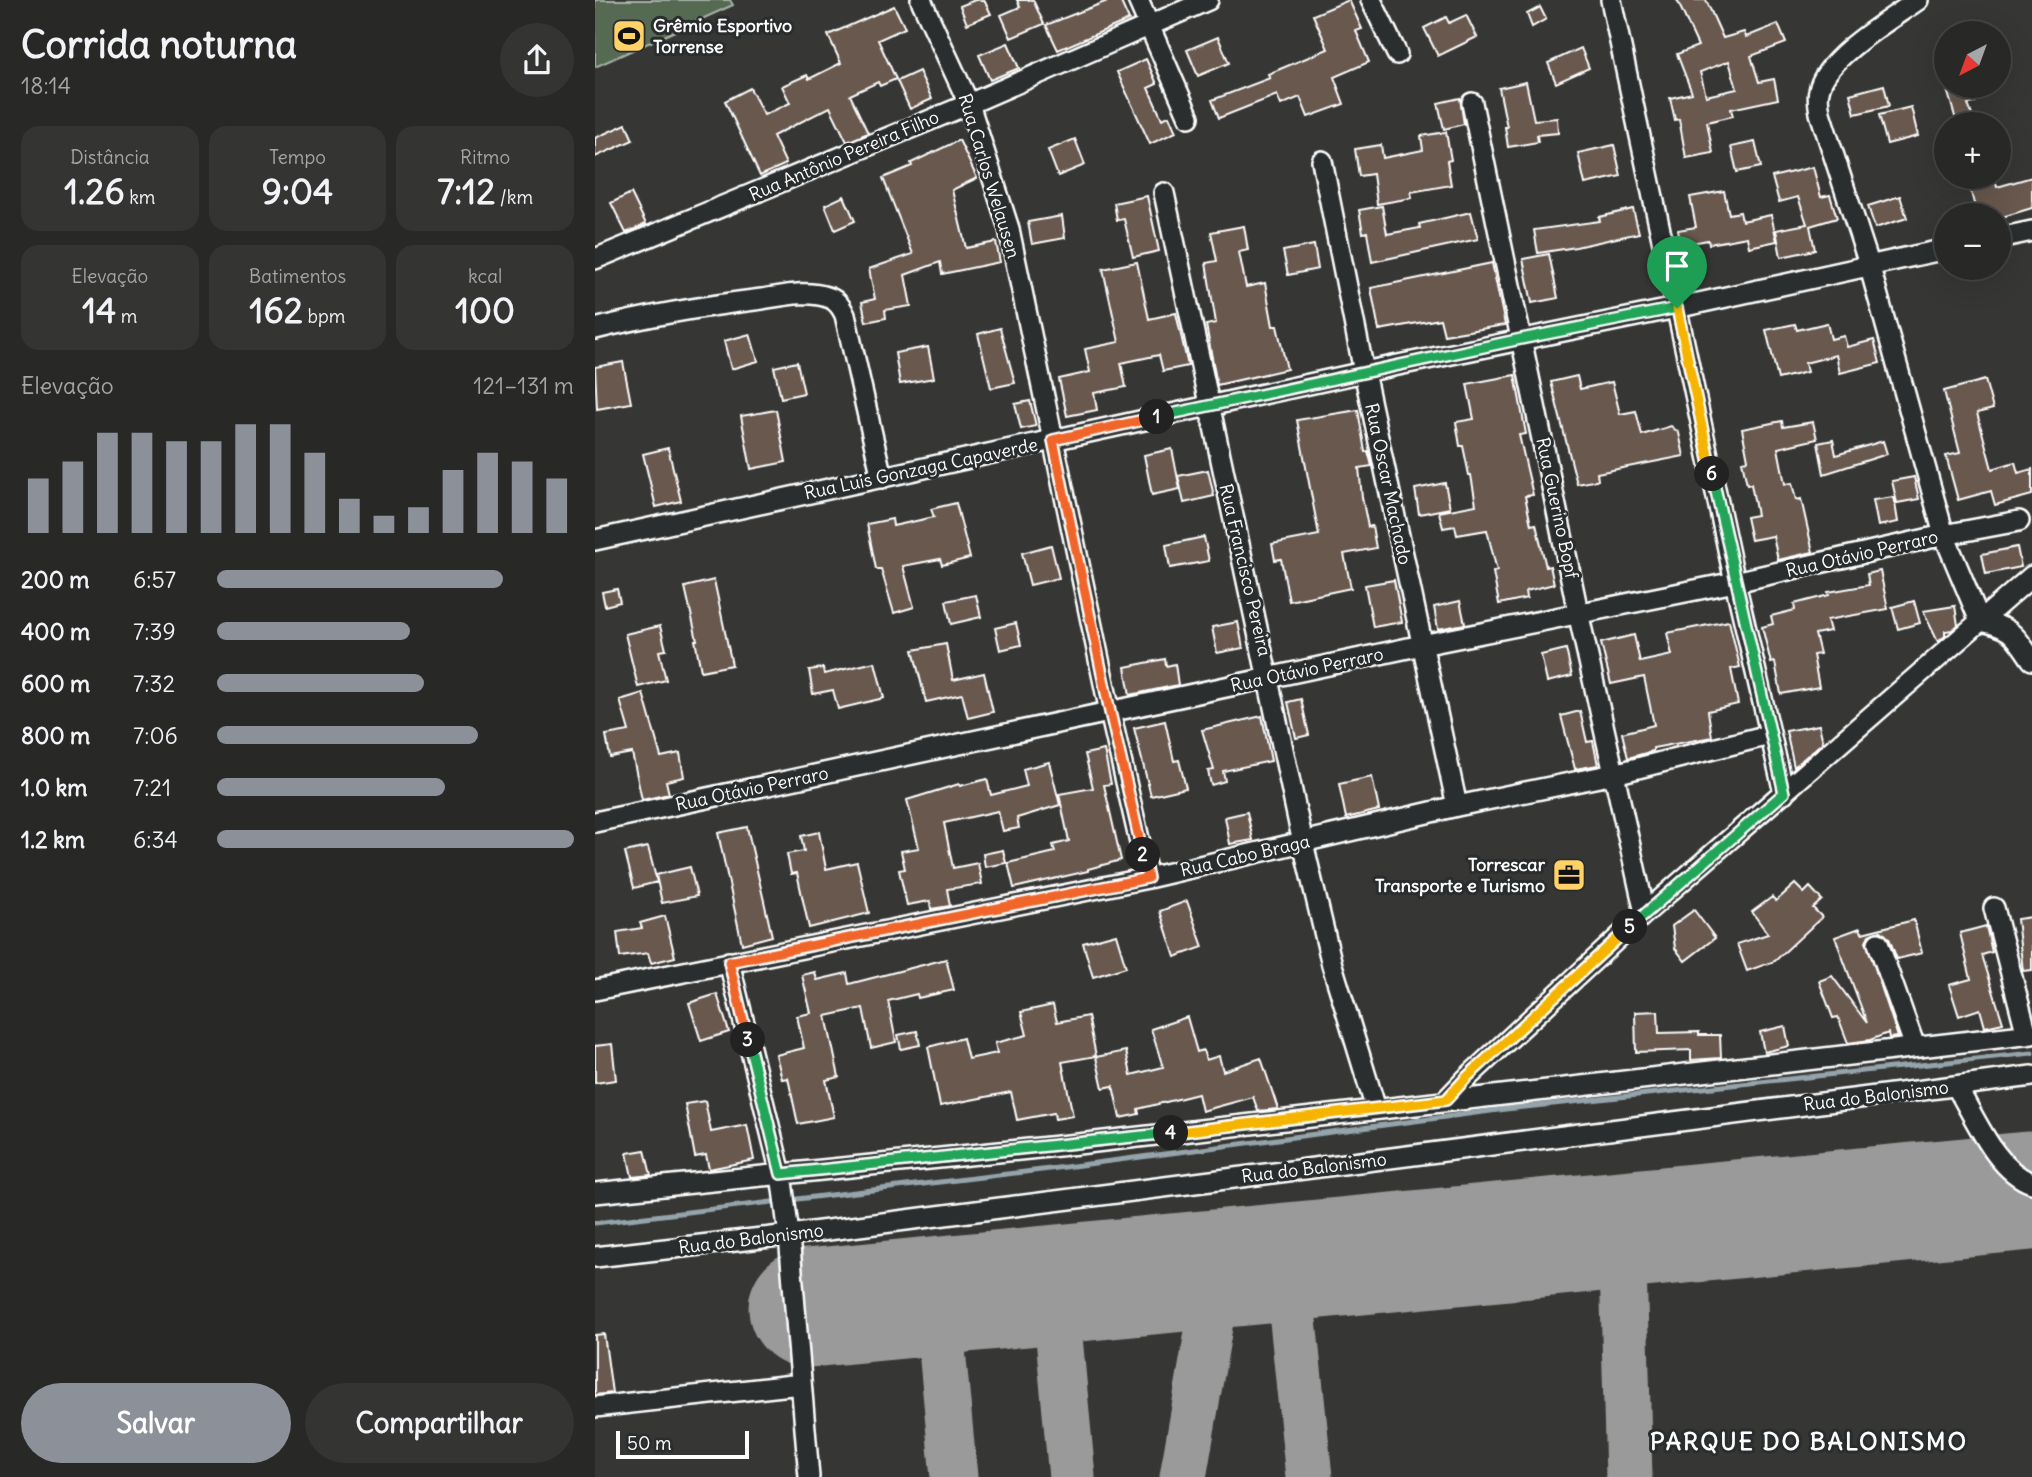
<!DOCTYPE html>
<html lang="pt">
<head>
<meta charset="utf-8">
<style>
  :root { --surface:#282827; --page:#343433; --text:#f1f3f6; --muted:#a5a6a7; --line:#444; --accent:#8c9099 }
  body { margin:0; font-family:Delius,sans-serif; background:var(--page); color:var(--text); height:100vh; display:flex; flex-direction:column; font-size:26px; white-space:nowrap }
  * { box-sizing:border-box; margin:0 }
  p { font-size:23px; color:var(--muted) }
  .icon { flex:none; width:38px; height:38px; fill:none; stroke:currentColor; stroke-width:2; stroke-linecap:round; stroke-linejoin:round }
  .map { position:relative; flex:1; overflow:hidden }
  .side { display:flex; flex-direction:column; background:var(--surface); width:595px }
  .side>* { flex:none }
  .needle { width:46px; rotate:221deg }
  .fabs { position:absolute; left:1339px; top:21px; display:grid; gap:14px }
  .fabs a { display:grid; place-items:center; width:77px; height:77px; border-radius:50%; background:var(--surface); box-shadow:0 7px 28px #0002,0 0 0 2px var(--line); font-size:35px }
  .scale { position:absolute; left:21px; bottom:18px; width:133px; box-sizing:border-box; padding-left:7px; border:4px solid #fff; border-top:0; font-size:19px; line-height:24px; white-space:nowrap; color:#fff; -webkit-text-stroke:5px #2a2d2e; paint-order:stroke }
  .pin { position:absolute; display:grid; place-items:center; width:60px; height:60px; color:#fff; margin:-72px -30px; border-radius:50% 50% 50% 0; rotate:-45deg; box-shadow:0 0 7px #0007 }
  .pin .icon { rotate:45deg }
  .km { position:absolute; width:35px; height:35px; margin:-18px; border-radius:50%; background:#222; color:#fff; font-size:19px; line-height:35px; text-align:center }
  .round { display:grid; place-items:center; flex:none; width:74px; height:74px; border-radius:37px; background:var(--page) }
  .head { display:flex; align-items:center; justify-content:space-between; height:119px; padding:0 21px }
  h1 { font-size:38px; font-weight:700; line-height:52px }
  .metrics { display:grid; grid-template-columns:repeat(3,1fr); gap:10px; height:119px; padding:7px 21px }
  .metrics div { display:grid; align-content:center; border-radius:18px; background:var(--page); text-align:center }
  .metrics b { font-size:35px; font-weight:700 }
  .metrics small { font-size:19px; font-weight:400 }
  .metrics p { font-size:19px }
  .chart { height:196px; padding:14px 21px }
  .chart p { display:flex; justify-content:space-between }
  .chart svg { width:100%; height:126px; margin-top:7px; stroke:var(--accent); stroke-width:6 }
  .action { display:flex; gap:14px; margin-top:auto; padding:14px 21px }
  .action a { flex:1; height:80px; border-radius:42px; background:var(--accent); color:#fff; font-size:28px; font-weight:700; line-height:80px; text-align:center }
  .action a+a { background:var(--page); color:var(--text) }
  ul { padding:0 21px; list-style:none; font-size:23px }
  li { display:grid; grid-template-columns:112px 84px 1fr; align-items:center; height:52px }
  li i { height:18px; border-radius:9px; background:var(--accent) }
  main { display:flex; flex:1; min-height:0 }
  .map>svg:first-child { display:block }
  .grass { fill:#556953; stroke:#aab4a9; stroke-width:2 }
  .lines { fill:none; stroke-linecap:round; stroke-linejoin:round }
  .stream { stroke:#94a4aa; stroke-width:5 }
  .taxiway { stroke:#9a9a9a; stroke-width:47 }
  .runway { stroke:#9a9a9a; stroke-width:119 }
  .building { fill:#67594e; stroke:#fff; stroke-width:2; fill-rule:evenodd }
  .minor-casing { stroke:#fff; stroke-width:24 }
  .minor { stroke:#2a2d2e; stroke-width:19 }
  .split-1-casing { stroke:#fff; stroke-width:14 }
  .split-2-casing { stroke:#fff; stroke-width:14 }
  .split-3-casing { stroke:#fff; stroke-width:14 }
  .split-4-casing { stroke:#fff; stroke-width:14 }
  .split-5-casing { stroke:#fff; stroke-width:14 }
  .split-6-casing { stroke:#fff; stroke-width:14 }
  .split-7-casing { stroke:#fff; stroke-width:14 }
  .split-1 { stroke:#22a559; stroke-width:9 }
  .split-2 { stroke:#f0652b; stroke-width:9 }
  .split-3 { stroke:#f0652b; stroke-width:9 }
  .split-4 { stroke:#22a559; stroke-width:9 }
  .split-5 { stroke:#f5b400; stroke-width:9 }
  .split-6 { stroke:#22a559; stroke-width:9 }
  .split-7 { stroke:#f5b400; stroke-width:9 }
  .labels { text-anchor:middle; stroke-width:6; stroke-linejoin:round; paint-order:stroke }
  .poi-label { font-size:18px; font-weight:bold; fill:#fff; stroke:#2a2d2e; text-anchor:start }
  .street-label { font-size:18px; fill:#fff; stroke:#2a2d2e }
  .district-label { font-size:24px; font-weight:bold; letter-spacing:2px; fill:#fff; stroke:#2a2d2e }
</style>
</head>
<body>
<main>
<section class="side">
<div class="head"><div><h1>Corrida noturna</h1><p>18:14</p></div><a class="round"><svg class="icon" aria-label="share" viewBox="0 0 24 24"><path d="M12 15V3M7 8l5-5 5 5M5 13v7h14v-7"/></svg></a></div>
<div class="metrics">
<div><p>Distância</p><b>1.26<small> km</small></b></div>
<div><p>Tempo</p><b>9:04</b></div>
<div><p>Ritmo</p><b>7:12<small> /km</small></b></div>
</div>
<div class="metrics">
<div><p>Elevação</p><b>14<small> m</small></b></div>
<div><p>Batimentos</p><b>162<small> bpm</small></b></div>
<div><p>kcal</p><b>100</b></div>
</div>
<div class="chart"><p><span>Elevação</span>121–131 m</p>
<svg viewBox="0 0 160 44" preserveAspectRatio="none"><path d="M5 44V25M15 44V19M25 44V9M35 44V9M45 44V12M55 44V12M65 44V6M75 44V6M85 44V16M95 44V32M105 44V38M115 44V35M125 44V22M135 44V16M145 44V19M155 44V25"/></svg>
</div>
<ul>
<li><b>200 m</b>6:57<i style="width:80%"></i></li>
<li><b>400 m</b>7:39<i style="width:54%"></i></li>
<li><b>600 m</b>7:32<i style="width:58%"></i></li>
<li><b>800 m</b>7:06<i style="width:73%"></i></li>
<li><b>1.0 km</b>7:21<i style="width:64%"></i></li>
<li><b>1.2 km</b>6:34<i style="width:100%"></i></li>
</ul>
<div class="action"><a>Salvar</a><a>Compartilhar</a></div>
</section>
<div class="map">
<svg width="1437" height="1477" viewBox="0 0 1437 1477">
  <rect width="100%" height="100%" fill="#363634"/>
  <filter id="ink" filterUnits="userSpaceOnUse"><feTurbulence type="fractalNoise" baseFrequency=".0143" numOctaves="2"/><feDisplacementMap in="SourceGraphic" scale="14" xChannelSelector="R" yChannelSelector="G"/><feConvolveMatrix kernelMatrix="1 2 1 2 8 2 1 2 1" color-interpolation-filters="sRGB"/></filter>
  <g filter="url(#ink)">
    <path class="grass" d="M0 0H135L138 5 0 67Z"/>
    <g class="lines">
      <path class="stream" d="M0 1223 455 1169 911 1109 1437 1053"/>
      <path class="taxiway" d="M1027 1230 1034 1477
        M692 1262 714 1477
        M459 1284 477 1477
        M342 1296 359 1477
        M588 1477 624 1269"/>
      <path class="runway" d="M213 1308 1434 1191"/>
    </g>
    <path class="building" d="M380 0H389L396 14 372 24 365 6Z
      M422 0H438L449 24 416 38 406 15 425 7Z
      M515 0H525L534 20 463 50 451 25Z
      M754 0 767 29 761 31 774 62 739 77 749 104 713 117 705 97 686 105 682 95 624 118 617 100 675 78 673 74 733 49 718 15Z
      M1082 0H1111L1128 38 1149 32 1151 37 1183 24 1191 43 1156 56 1164 82 1179 79 1183 99 1136 109 1138 116 1112 122 1118 153 1091 158 1084 119 1080 120 1075 98 1097 93 1082 54 1103 46ZM1134 61 1142 89 1111 96 1105 72Z
      M299 6 310 28 283 40 301 79 285 86 283 82 255 95 273 133 252 142 235 107 178 136 191 164 165 176 130 101 155 88 169 115 195 103 187 86 212 75 214 79 246 63 233 35Z
      M945 7 951 19 937 27 932 14Z
      M871 15 882 37 843 56 829 28 851 17 854 23Z
      M623 37 634 63 603 76 592 50Z
      M413 43 424 68 395 80 384 55Z
      M986 48 994 68 961 83 953 63Z
      M551 59 562 84 553 88 567 119 574 116 581 132 555 144 522 72Z
      M324 71 337 99 315 109 302 81Z
      M931 82 939 120 962 118 963 133 942 135 943 142 913 147 910 127H912L904 88Z
      M1289 85 1294 106 1260 114 1255 94Z
      M1351 86H1374L1380 103 1373 104 1377 115 1361 120Z
      M865 98 869 124 849 129 843 103Z
      M1316 107 1323 136 1292 144 1284 115Z
      M31 124 38 140 0 157V138Z
      M851 132 856 160 852 161 856 185 816 192 817 198 782 204 778 174 764 176 760 149 786 145 788 158 828 150 826 136Z
      M480 139 490 165 463 176 453 150Z
      M364 140 382 178 357 190 371 248 401 242 405 262 347 274 345 262 310 275 316 306 290 310 291 318 271 322 267 302 280 299 274 269 318 254 288 178 317 166 316 163Z
      M1160 142 1166 167 1142 172 1136 147Z
      M1019 145 1026 176 990 184 983 153Z
      M1218 167 1226 197 1235 195 1242 218 1215 226 1220 250 1186 257 1181 230 1212 224 1203 197 1184 202 1177 177Z
      M1372 177H1399L1402 187 1437 177V208L1404 218V215H1382Z
      M1129 191 1134 214 1145 212 1147 221 1176 215 1182 241 1154 247 1152 237 1114 244 1113 240 1086 245 1083 230 1101 227 1095 197Z
      M36 193 51 224 31 233 16 203Z
      M249 196 260 221 240 230 230 205Z
      M552 196 564 251 538 257 529 219 522 220 519 203Z
      M1305 196 1312 218 1280 228 1273 206Z
      M787 206 792 234 825 228 824 224 876 212 883 239 777 262 772 232 768 233 764 210Z
      M1038 209 1044 233 981 247 943 253 939 230 1005 221 1004 217Z
      M467 216 470 238 437 244 433 222Z
      M649 226 653 250 644 252 651 287 670 283 678 326H682L692 369 622 385 611 325 621 323 611 263 622 261 616 232Z
      M719 245 723 269 693 275 688 251Z
      M954 254 963 298 937 303 928 259Z
      M542 262 554 319 581 313 593 366 568 371 564 355 526 363 531 387 499 393 502 410 472 416 464 379 495 372 490 349 524 342 508 269Z
      M897 263 910 325 849 335 845 319 784 330 776 288Z
      M1232 323 1236 339 1249 336 1252 347 1279 340 1285 363 1245 373 1241 355 1210 363 1212 372 1183 379 1171 330 1200 324 1202 330Z
      M405 328 420 383 396 388 383 334Z
      M155 334 163 361 136 369 129 341Z
      M333 347 339 378 305 384 300 353Z
      M28 362 36 403 2 409 0 367Z
      M202 362 209 393 186 398 179 367Z
      M920 375 931 434 924 435 938 495 930 496 936 525 941 524 951 567 955 566 959 584 931 591 932 598 904 604 898 572 902 571 892 530 862 535 860 526 848 528 844 512 881 505 876 475H874L868 446H865L861 422 879 419 872 384Z
      M982 376 985 389 1017 382 1025 414 1041 411 1047 435 1076 426 1084 433 1089 456 1002 473 1003 480 982 484 956 382Z
      M1390 380 1398 409 1382 413 1397 469 1420 462 1423 473 1437 469V495L1400 505 1396 491 1363 500 1351 456 1365 453 1349 391Z
      M435 401 441 426 426 429 420 404Z
      M181 410 191 462 156 469 146 416Z
      M763 410 770 452 773 451 777 466 764 468 767 497 773 527 777 526 781 548 749 554 756 588 694 601 686 559 680 560 677 544 724 535 702 420Z
      M1187 421 1188 427 1218 422 1222 439 1183 448 1190 484 1197 483 1201 500 1206 499 1218 552 1183 560 1178 536 1156 540 1151 517 1162 515 1156 484 1152 485 1147 461 1153 460 1147 429Z
      M1238 440 1241 455 1288 441 1292 454 1229 474 1223 443Z
      M73 448 86 501 61 507 48 454Z
      M577 449 585 489 557 495 549 455Z
      M613 470 619 496 589 503 583 476Z
      M1319 477 1324 499 1302 503 1297 481Z
      M850 483 855 508 824 514 820 489Z
      M1299 497 1303 522 1283 526 1278 500Z
      M361 503 375 558 347 565 345 559 308 566 319 607 299 613 286 569H281L272 524 297 519 298 526 339 517 336 509Z
      M609 537 614 561 575 568 571 545Z
      M456 545 464 578 435 585 427 553Z
      M1422 547 1426 567 1391 574 1387 554Z
      M1285 571 1293 609 1232 620 1235 631 1220 634 1225 654 1218 655 1224 687 1186 694 1180 662 1176 663 1167 627 1178 624 1176 616 1200 610 1199 604 1234 595 1233 592 1274 585 1272 574Z
      M119 580 137 665 106 671 100 640H102L90 587Z
      M799 580 807 622 778 627 770 585Z
      M22 589 25 602 10 606 7 592Z
      M381 595 386 617 356 624 351 601Z
      M865 601 870 624 843 629 839 607Z
      M1319 601 1325 623 1303 629 1297 607Z
      M1360 606 1363 625 1357 630 1350 631V636L1343 642 1328 611Z
      M1134 621 1145 667 1136 669 1143 704 1113 711 1117 737 1058 748V751L1033 758 1027 733 1059 725 1049 677 1016 684 1006 643 1039 635 1045 662 1077 655 1072 633Z
      M643 622 648 648 622 653 617 627Z
      M421 623 426 645 405 650 400 628Z
      M65 626 71 650 64 651 71 680 43 687 30 634Z
      M351 644 358 680 389 673 398 712 373 718 367 694 331 702 318 650Z
      M971 649 977 676 952 682 946 655Z
      M570 659 571 666 580 664 583 685 535 695 530 667Z
      M280 662 289 698 243 709 238 690 218 694 214 670 228 668 229 674Z
      M48 693 66 757 85 753 89 777 71 781 74 794 47 800 37 753 15 757 11 735 34 731 25 700Z
      M706 699 714 735 701 738 693 702Z
      M985 711 992 742 998 741 1003 765 980 769 966 716Z
      M667 716 676 761 628 771 630 781 616 785 613 771 619 770 607 730Z
      M570 721 579 761 584 760 591 788 556 796 539 728Z
      M1224 725 1228 742 1199 767 1191 731Z
      M509 750 516 784 509 785 526 860 493 869V871L419 888 413 863 460 852 458 845 474 841 464 794 498 788 490 754Z
      M454 762 465 805 422 818 424 828 408 831 403 811 349 823 358 868 383 863 387 884 352 889 355 906 336 909 335 901 312 905 304 870 310 869 306 851 324 848 312 800 364 784 365 786 392 779 396 795 432 786 428 769Z
      M777 777 784 810 751 818 744 784Z
      M652 812 658 840 635 844 630 817Z
      M152 827 177 936 147 944 123 833Z
      M224 832 231 869 262 862 274 913 214 928 202 873 196 874 192 854 209 851 206 836Z
      M53 847 62 882 39 888 30 852Z
      M408 850 411 863 390 867 388 854Z
      M95 867 102 896 67 903 61 875Z
      M1200 884 1209 893 1215 887 1227 900 1218 908 1227 917 1180 961 1152 971 1142 944 1173 934 1157 912 1177 897 1181 901Z
      M592 901 608 947 580 957 565 911Z
      M1099 910 1120 938 1090 961 1080 948 1077 926Z
      M70 916 80 957 56 963 53 953 25 957 22 932 47 928 45 923Z
      M1437 917V970L1428 971 1422 919Z
      M1319 920 1327 953 1302 959 1294 938 1286 931 1274 935 1271 941 1303 1037 1294 1038 1293 1033 1275 1040 1253 1043 1243 1017 1238 1018 1224 981 1237 976 1272 1023 1240 937 1265 928 1267 933Z
      M1391 926 1397 952 1387 955 1408 1023 1390 1027 1385 1009 1364 1016 1354 985 1376 979 1365 933Z
      M521 934 531 967 498 977 488 943Z
      M351 959 359 990 323 998 322 994 293 1001 301 1042 276 1048 268 1008 231 1016 244 1077 231 1080 239 1117 203 1124 193 1078 187 1079 181 1055 209 1048 202 1016 216 1013 207 975 220 972 222 980 252 973 254 984Z
      M122 994 134 1032 106 1041 94 1003Z
      M458 1005 462 1022 493 1016 501 1056 467 1062 478 1116 460 1119 459 1113 422 1120 416 1092 345 1106 333 1047 368 1038 373 1059 402 1053 400 1043 432 1035 426 1012Z
      M1063 1011 1064 1033 1104 1032V1035H1125L1126 1058 1096 1060V1050L1041 1052 1040 1012Z
      M592 1017 602 1052 608 1050 611 1060 624 1056 628 1071 666 1058 683 1109 663 1111 658 1097 607 1111 603 1094 543 1109 544 1114 525 1118 518 1086 508 1088 501 1057 531 1051 536 1075 568 1067 556 1029Z
      M1190 1026 1194 1046 1169 1052 1165 1032Z
      M322 1031 325 1045 306 1049 303 1035Z
      M17 1044 21 1080 0 1083V1046Z
      M110 1101 116 1132 152 1125 159 1160 114 1169 111 1155 100 1157 90 1104Z
      M50 1150 56 1175 37 1177 32 1153Z
      M9 1334 17 1393 0 1395V1335Z"/>
    <g class="lines">
      <defs>
        <path id="minor" d="M326 0 374 104 414 229 515 712 553 878
          M543 0 594 117
          M776 0 802 54
          M1016 0 1140 582 1189 793
          M1323 0C1296 19 1229 58 1224 91 1222 98 1224 106 1225 113L1274 264 1349 535 1385 621
          M877 103 983 612 1050 913
          M727 161 769 372 862 806
          M569 193 708 843 737 965 781 1109
          M1404 238 1437 231
          M0 259 374 104 613 0
          M0 329C55 315 110 306 167 299 188 296 211 290 232 297 241 299 246 306 250 315L287 478
          M0 540 769 372 1081 308 1351 249
          M1385 621C1417 627 1419 634 1437 660
          M0 822 827 645 1140 582 1349 535 1424 521
          M1399 908 1432 1035
          M1283 943 1320 1047
          M134 962 186 1174 194 1235 214 1477
          M0 990 553 878 862 806 1019 774 1174 735
          M1361 1086C1380 1117 1401 1171 1437 1183
          M851 1100 872 1078 1050 913 1437 576
          M0 1193 483 1144 1437 1034
          M0 1257 194 1235 1437 1076
          M0 1407 206 1384"/>
      </defs>
      <use href="#minor" class="minor-casing"/>
      <use href="#minor" class="minor"/>
    </g>
  </g>
  <g class="lines" filter="url(#ink)">
    <defs>
      <path id="split-1" d="M562 417 926 339 1082 308"/>
      <path id="split-2" d="M548 855 515 712 458 440 562 417"/>
      <path id="split-3" d="M153 1040 134 962 553 878 548 855"/>
      <path id="split-4" d="M153 1040 186 1174 576 1133"/>
      <path id="split-5" d="M576 1133 851 1100 872 1077 1035 927"/>
      <path id="split-6" d="M1035 927 1189 793 1117 474"/>
      <path id="split-7" d="M1082 308 1117 474"/>
    </defs>
    <use href="#split-1" class="split-1-casing"/>
    <use href="#split-2" class="split-2-casing"/>
    <use href="#split-3" class="split-3-casing"/>
    <use href="#split-4" class="split-4-casing"/>
    <use href="#split-5" class="split-5-casing"/>
    <use href="#split-6" class="split-6-casing"/>
    <use href="#split-7" class="split-7-casing"/>
    <use href="#split-1" class="split-1"/>
    <use href="#split-2" class="split-2"/>
    <use href="#split-3" class="split-3"/>
    <use href="#split-4" class="split-4"/>
    <use href="#split-5" class="split-5"/>
    <use href="#split-6" class="split-6"/>
    <use href="#split-7" class="split-7"/>
  </g>
  <defs>
    <symbol id="stadium-square" viewBox="-11 -11 22 22"><rect x="-9" y="-9" width="18" height="18" rx="4" fill="#ffd166" stroke="#2a2d2e"/><path d="M0-5a6.5 5 0 1 0 0 10a6.5 5 0 1 0 0-10ZM-3.5-1.8h7v3.6h-7Z" fill="#111"/></symbol>
    <symbol id="office-square" viewBox="-11 -11 22 22"><rect x="-9" y="-9" width="18" height="18" rx="4" fill="#ffd166" stroke="#2a2d2e"/><path d="M-6-3h4V-5.5h4V-3h4V5H-6ZM-1-4.5V-3h2v-1.5ZM-6 0V1H6V0Z" fill="#111"/></symbol>
  </defs>
  <g fill-rule="evenodd">
    <use href="#stadium-square" x="15" y="17" width="38" height="38"/>
    <use href="#office-square" x="955" y="856" width="38" height="38"/>
  </g>
  <g class="labels">
    <g class="poi-label">
      <text x="58" y="32">Grêmio Esportivo<tspan x="58" dy="21">Torrense</tspan></text>
      <text x="950" y="871" text-anchor="end">Torrescar<tspan x="950" dy="21">Transporte e Turismo</tspan></text>
    </g>
    <g class="street-label">
      <text transform="translate(249 156) rotate(-23)" y="6">Rua Antônio Pereira Filho</text>
      <text transform="translate(394 176) rotate(73)" y="6">Rua Carlos Welausen</text>
      <text transform="translate(326 469) rotate(-12)" y="6">Rua Luís Gonzaga Capaverde</text>
      <text transform="translate(793 484) rotate(78)" y="6">Rua Oscar Machado</text>
      <text transform="translate(962 508) rotate(78)" y="6">Rua Guerino Bopf</text>
      <text transform="translate(1267 554) rotate(-13)" y="6">Rua Otávio Perraro</text>
      <text transform="translate(650 570) rotate(77)" y="6">Rua Francisco Pereira</text>
      <text transform="translate(712 670) rotate(-12)" y="6">Rua Otávio Perraro</text>
      <text transform="translate(157 789) rotate(-12)" y="6">Rua Otávio Perraro</text>
      <text transform="translate(650 856) rotate(-13)" y="6">Rua Cabo Braga</text>
      <text transform="translate(1281 1096) rotate(-7)" y="6">Rua do Balonismo</text>
      <text transform="translate(719 1168) rotate(-7)" y="6">Rua do Balonismo</text>
      <text transform="translate(156 1239) rotate(-7)" y="6">Rua do Balonismo</text>
    </g>
    <g class="district-label">
      <text x="1214" y="1450">PARQUE DO BALONISMO</text>
    </g>
  </g>
</svg>
<div class="fabs">
<a><svg class="needle" viewBox="-14 -14 28 28"><path d="M0-13l5 13h-10z" fill="#e53935"/><path d="M0 13l5-13h-10z" fill="#a5a6a7"/></svg></a>
<a>+</a>
<a>−</a>
</div>
<div class="scale">50 m</div>
<div class="pin" style="left:1082px;top:308px;background:#1e9e55"><svg class="icon" aria-label="arrive" viewBox="0 0 24 24"><path d="M6 21V4h12l-3 4 3 4H6"/></svg></div>
<b class="km" style="left:562px;top:417px">1</b>
<b class="km" style="left:548px;top:855px">2</b>
<b class="km" style="left:153px;top:1040px">3</b>
<b class="km" style="left:576px;top:1133px">4</b>
<b class="km" style="left:1035px;top:927px">5</b>
<b class="km" style="left:1117px;top:474px">6</b>
</div>
</main>
</body>
</html>
